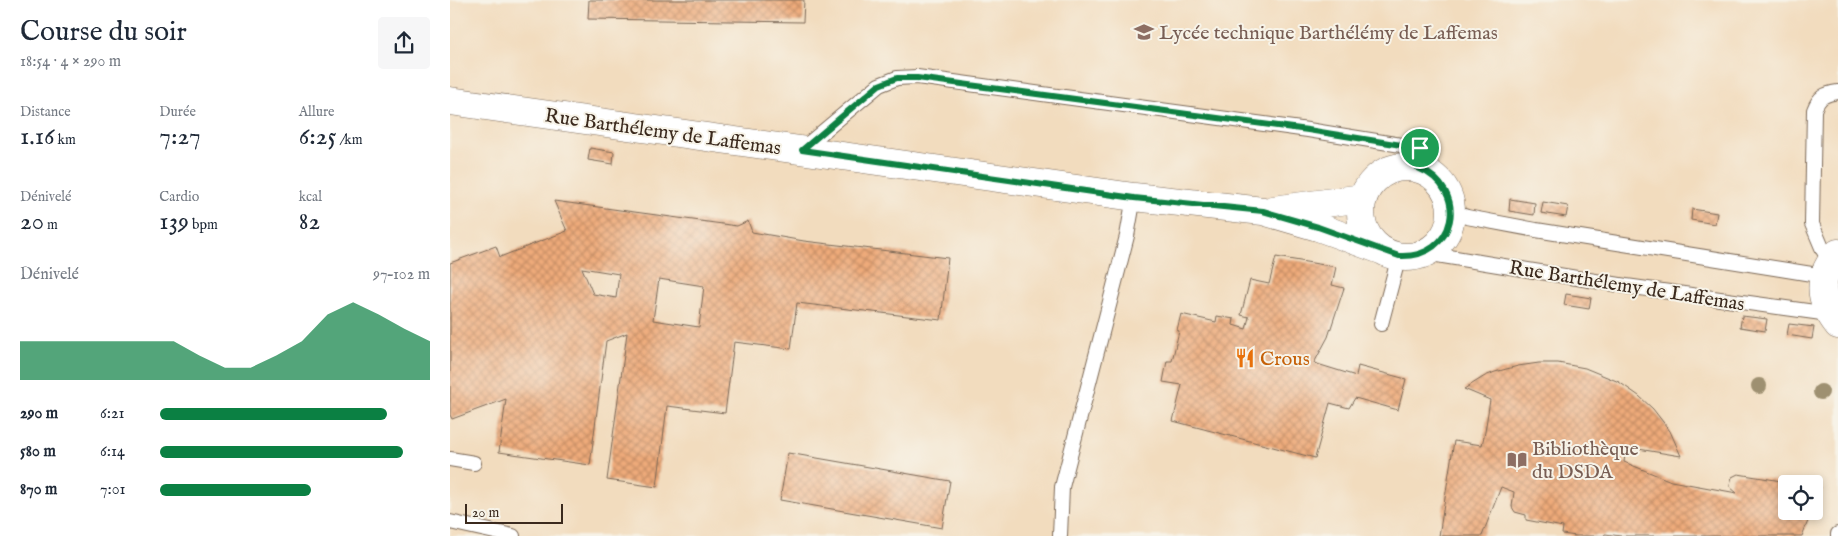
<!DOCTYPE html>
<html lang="fr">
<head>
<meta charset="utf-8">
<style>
  :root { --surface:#fff; --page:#f6f6f7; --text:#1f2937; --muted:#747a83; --accent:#0b8043 }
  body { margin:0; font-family:"IM FELL English",serif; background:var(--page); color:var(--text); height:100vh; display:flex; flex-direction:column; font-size:19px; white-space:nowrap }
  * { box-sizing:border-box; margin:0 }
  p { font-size:16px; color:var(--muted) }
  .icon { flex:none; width:28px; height:28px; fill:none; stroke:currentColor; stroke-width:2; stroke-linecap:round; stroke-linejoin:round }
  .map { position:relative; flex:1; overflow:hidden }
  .sheet { display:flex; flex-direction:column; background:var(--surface); width:450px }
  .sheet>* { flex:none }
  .fabs { position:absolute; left:1328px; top:475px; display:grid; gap:10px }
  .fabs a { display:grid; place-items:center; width:45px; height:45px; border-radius:5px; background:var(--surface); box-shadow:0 2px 8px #0003; font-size:25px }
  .scale { position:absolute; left:15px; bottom:12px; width:98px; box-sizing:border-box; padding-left:5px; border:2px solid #3b2a1e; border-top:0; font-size:14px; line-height:18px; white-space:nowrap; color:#3b2a1e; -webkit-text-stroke:4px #f7f3e8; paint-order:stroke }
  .pin { position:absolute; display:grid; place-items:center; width:42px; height:42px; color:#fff; margin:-21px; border:2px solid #fff; border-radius:50%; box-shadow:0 1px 5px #0007 }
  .round { display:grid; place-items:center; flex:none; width:52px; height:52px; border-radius:5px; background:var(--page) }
  .headline { display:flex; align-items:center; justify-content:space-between; height:85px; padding:0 20px }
  h1 { font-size:28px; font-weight:600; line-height:38px }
  .metrics { display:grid; grid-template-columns:repeat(3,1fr); gap:8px; height:85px; padding:5px 20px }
  .metrics div { display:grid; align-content:center }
  .metrics b { font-size:25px; font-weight:600 }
  .metrics small { font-size:14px; font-weight:400 }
  .metrics p { font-size:14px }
  .chart { height:140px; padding:10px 20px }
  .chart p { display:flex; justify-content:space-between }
  .chart svg { width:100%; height:90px; margin-top:5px; fill:var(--accent); opacity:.7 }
  ul { padding:0 20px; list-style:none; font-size:16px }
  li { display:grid; grid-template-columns:80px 60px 1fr; align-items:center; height:38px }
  li i { height:12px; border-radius:6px; background:var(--accent) }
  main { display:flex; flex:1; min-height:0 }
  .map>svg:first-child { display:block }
  .building { fill:url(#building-cross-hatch); fill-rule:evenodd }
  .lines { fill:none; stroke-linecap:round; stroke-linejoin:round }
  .lane-casing { stroke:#7b6856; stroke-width:16 }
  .street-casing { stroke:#7b6856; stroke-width:29 }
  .lane { stroke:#fff; stroke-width:14 }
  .street { stroke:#fff; stroke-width:28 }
  .tree { fill:#9e9071 }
  .route-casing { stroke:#fff; stroke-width:10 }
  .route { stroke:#0b8043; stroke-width:6 }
  .labels { text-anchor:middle; stroke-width:4; stroke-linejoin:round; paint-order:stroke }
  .education-label { font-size:20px; fill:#785e54; stroke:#f7f3e8; text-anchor:start }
  .street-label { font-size:20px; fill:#3b2a1e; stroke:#f7f3e8 }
  .food-label { font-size:20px; fill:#c56008; stroke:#f7f3e8; text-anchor:start }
</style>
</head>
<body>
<main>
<section class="sheet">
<div class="headline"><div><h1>Course du soir</h1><p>18:54 · 4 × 290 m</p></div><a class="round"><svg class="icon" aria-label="share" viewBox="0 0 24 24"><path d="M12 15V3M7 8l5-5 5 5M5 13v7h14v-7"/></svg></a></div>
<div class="metrics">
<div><p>Distance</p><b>1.16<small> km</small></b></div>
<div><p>Durée</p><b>7:27</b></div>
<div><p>Allure</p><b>6:25<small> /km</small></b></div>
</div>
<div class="metrics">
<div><p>Dénivelé</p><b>20<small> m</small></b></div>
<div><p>Cardio</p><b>139<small> bpm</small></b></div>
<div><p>kcal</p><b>82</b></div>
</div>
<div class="chart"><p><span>Dénivelé</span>97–102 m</p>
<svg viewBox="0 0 160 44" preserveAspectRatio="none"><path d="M0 44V25L10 25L20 25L30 25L40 25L50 25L60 25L70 32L80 38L90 38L100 32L110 25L120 12L130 6L140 12L150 19L160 25V44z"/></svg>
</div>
<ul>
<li><b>290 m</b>6:21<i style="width:84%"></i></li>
<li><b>580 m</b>6:14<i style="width:90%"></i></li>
<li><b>870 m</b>7:01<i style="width:56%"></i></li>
</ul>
</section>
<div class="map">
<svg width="1388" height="536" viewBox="0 0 1388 536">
  <defs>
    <pattern id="building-cross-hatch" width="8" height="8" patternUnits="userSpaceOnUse" patternTransform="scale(1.25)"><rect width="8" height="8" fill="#eeaa7a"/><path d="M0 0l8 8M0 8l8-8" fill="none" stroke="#c28b63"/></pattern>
  </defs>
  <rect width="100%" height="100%" fill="#f7f3e8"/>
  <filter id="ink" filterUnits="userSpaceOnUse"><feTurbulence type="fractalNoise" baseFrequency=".02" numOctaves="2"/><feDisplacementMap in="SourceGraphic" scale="10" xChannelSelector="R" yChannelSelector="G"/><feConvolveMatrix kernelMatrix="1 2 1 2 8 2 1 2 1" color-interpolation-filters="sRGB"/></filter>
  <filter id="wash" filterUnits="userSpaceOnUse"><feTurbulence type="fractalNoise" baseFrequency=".0096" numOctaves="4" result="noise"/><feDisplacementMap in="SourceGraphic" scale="20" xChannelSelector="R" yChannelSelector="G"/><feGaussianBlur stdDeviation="1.12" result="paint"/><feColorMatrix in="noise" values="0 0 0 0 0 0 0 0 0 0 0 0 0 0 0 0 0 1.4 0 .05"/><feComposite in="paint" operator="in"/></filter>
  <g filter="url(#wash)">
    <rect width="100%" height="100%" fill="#f2dcbe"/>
    <g id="blocks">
      <path class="building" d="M139 0H354L353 22 138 19Z
        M140 148 164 152 163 164 138 160Z
        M1060 199 1085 203 1084 215 1059 211Z
        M104 201 287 226 298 221 302 232 354 241 498 258 491 320 347 303 341 349 284 342 275 413 217 406 207 487 157 480 177 333 156 341 140 465 49 452 56 399 2 419 0 415V263L46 246 50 257 117 231ZM132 268 169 274 166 298 143 294ZM209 279 254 286 249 327 203 320Z
        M1093 202 1118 206 1116 217 1091 213Z
        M1242 209 1267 213 1265 224 1241 220Z
        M826 257 886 267 882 285 894 288 878 337 864 363 906 376 908 366 956 379 948 410 905 398 899 408 880 403 865 458 723 421 732 385 713 382 717 361H722L729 331 727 330 731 314 766 322 767 316 784 319 783 325 796 329 799 317 791 315 800 280 819 284Z
        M1116 294 1141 298 1139 309 1114 305Z
        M1292 316 1317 319 1315 331 1290 327Z
        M1339 324 1364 327 1362 339 1337 335Z
        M1089 363H1108L1135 368 1169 382 1189 396 1203 409 1220 431 1231 456 1176 447 1174 462 1221 481 1287 493 1280 487V484L1282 477 1288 474 1344 483 1336 484V511H1362L1352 536H1171L1155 534 1154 536H1126L1112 534 1113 527 1076 520V515L1065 512 1062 507 1064 492 1051 487 1032 536H989L1004 441 1032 445 1035 432 1040 400 1014 389 1035 376 1045 372 1068 366Z
        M338 453 500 481 492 528 330 500Z
        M1364 486 1371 487 1364 506Z"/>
    </g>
  </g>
  <g filter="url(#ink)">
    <use href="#blocks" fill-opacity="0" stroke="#7b6856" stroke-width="1"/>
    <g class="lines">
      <defs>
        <path id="lane" d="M351 150 429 85 447 78 467 77 858 130 970 148 968 168
          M1001 212 1017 217 1086 230 1374 276
          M975 253 1176 286 1379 314
          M1380 262 1373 250 1362 224 1364 110C1369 97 1374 94 1388 92
          M931 324 949 256
          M0 459 24 463
          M0 522 63 536
          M610 536 612 487 677 236 684 197
          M1388 536V534"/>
        <path id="street" d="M0 101 684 197 813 211 868 227 931 250
          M911 212a45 45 0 1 1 90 0a45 45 0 1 1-90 0Z
          M823 210 913 198
          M1388 253C1367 277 1368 300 1388 325"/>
      </defs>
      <use href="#lane" class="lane-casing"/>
      <use href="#street" class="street-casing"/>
      <use href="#lane" class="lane"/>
      <use href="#street" class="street"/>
    </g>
    <g class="tree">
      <circle cx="1309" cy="386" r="8"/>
      <circle cx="1371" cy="392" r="8"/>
    </g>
  </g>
  <g class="lines" filter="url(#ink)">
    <defs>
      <path id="route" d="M447 78H467L858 130 970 148 968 168C1021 190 1006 259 949 256L868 227 813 211 684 198 352 150 429 85Z"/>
    </defs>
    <use href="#route" class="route-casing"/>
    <use href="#route" class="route"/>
  </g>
  <defs>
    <symbol id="school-bare" viewBox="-9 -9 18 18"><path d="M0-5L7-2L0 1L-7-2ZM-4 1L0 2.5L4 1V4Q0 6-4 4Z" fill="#8d6e63" stroke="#f7f3e8" stroke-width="2.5" paint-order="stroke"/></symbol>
    <symbol id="restaurant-bare" viewBox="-9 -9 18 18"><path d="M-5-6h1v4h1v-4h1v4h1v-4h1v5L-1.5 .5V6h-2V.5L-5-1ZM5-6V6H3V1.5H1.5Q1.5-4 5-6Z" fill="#e8710a" stroke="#f7f3e8" stroke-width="2.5" paint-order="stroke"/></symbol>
    <symbol id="library-bare" viewBox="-9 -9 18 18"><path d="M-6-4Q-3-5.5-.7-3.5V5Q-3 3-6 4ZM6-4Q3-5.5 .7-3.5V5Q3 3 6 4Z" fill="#8d6e63" stroke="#f7f3e8" stroke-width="2.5" paint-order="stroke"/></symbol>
  </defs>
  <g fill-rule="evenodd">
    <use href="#school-bare" x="680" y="18" width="28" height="28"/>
    <use href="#restaurant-bare" x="781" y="344" width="28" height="28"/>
    <use href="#library-bare" x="1053" y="446" width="28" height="28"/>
  </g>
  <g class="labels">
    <g class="education-label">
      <text x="709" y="39">Lycée technique Barthélémy de Laffemas</text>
      <text x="1082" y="455">Bibliothèque<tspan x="1082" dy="23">du DSDA</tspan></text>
    </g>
    <g class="street-label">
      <text transform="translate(213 131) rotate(8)" y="7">Rue Barthélemy de Laffemas</text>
      <text transform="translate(1177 285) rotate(9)" y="7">Rue Barthélemy de Laffemas</text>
    </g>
    <g class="food-label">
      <text x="810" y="365">Crous</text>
    </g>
  </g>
</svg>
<div class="fabs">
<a><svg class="icon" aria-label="locate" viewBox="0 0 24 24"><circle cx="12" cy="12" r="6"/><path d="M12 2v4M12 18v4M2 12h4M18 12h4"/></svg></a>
</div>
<div class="scale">20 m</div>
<div class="pin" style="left:970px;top:148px;background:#1e9e55"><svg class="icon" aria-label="arrive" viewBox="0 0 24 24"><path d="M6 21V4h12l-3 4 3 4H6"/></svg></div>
</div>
</main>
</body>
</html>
